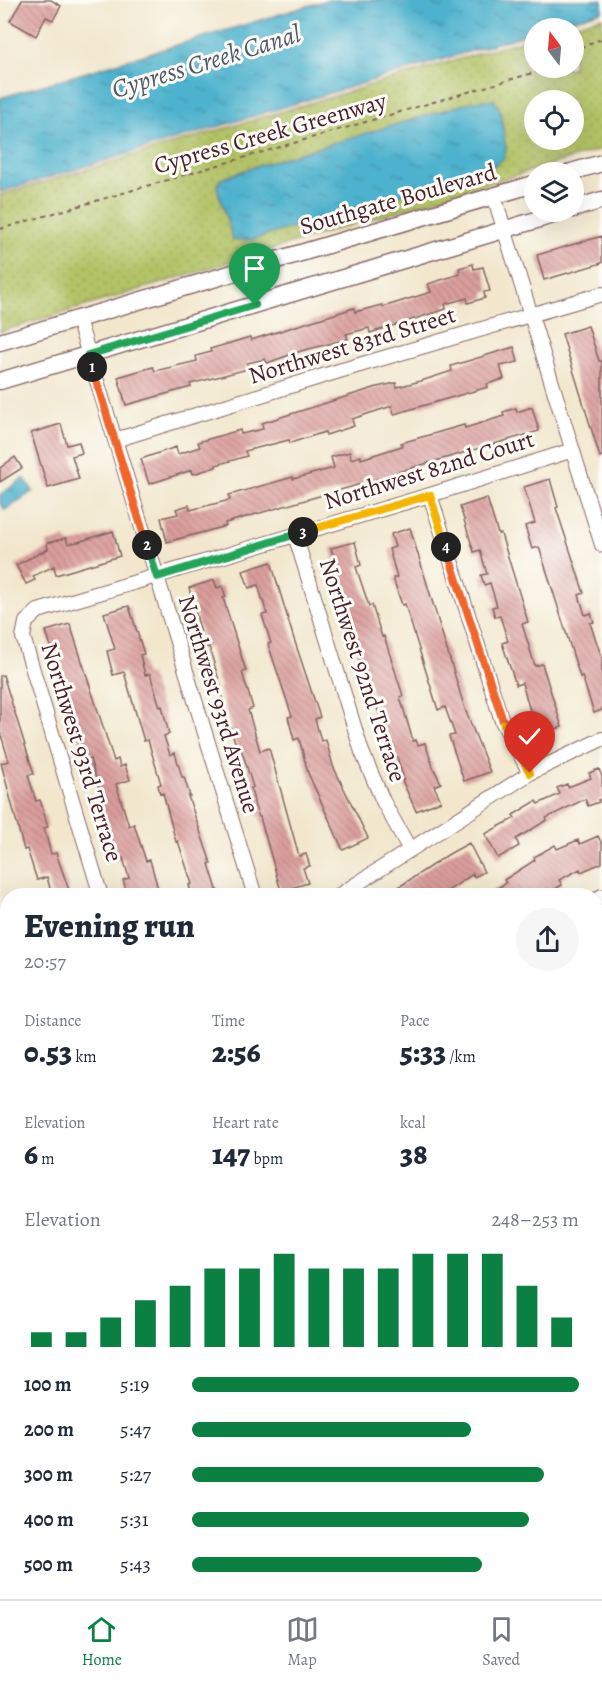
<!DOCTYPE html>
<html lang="en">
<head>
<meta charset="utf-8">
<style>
  :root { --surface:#fff; --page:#f6f6f7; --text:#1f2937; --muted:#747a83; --line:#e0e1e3; --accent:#0b8043 }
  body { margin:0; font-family:Alegreya,serif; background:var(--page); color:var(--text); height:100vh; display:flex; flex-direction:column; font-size:22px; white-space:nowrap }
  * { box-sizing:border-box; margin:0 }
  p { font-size:20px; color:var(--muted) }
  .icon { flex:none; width:33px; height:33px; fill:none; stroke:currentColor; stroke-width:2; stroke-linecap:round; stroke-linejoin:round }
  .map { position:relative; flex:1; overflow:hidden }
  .panel { position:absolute; left:0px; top:888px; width:603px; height:711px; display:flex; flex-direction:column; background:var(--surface); border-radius:24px 24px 0 0; box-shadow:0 6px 24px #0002 }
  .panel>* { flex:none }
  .needle { width:39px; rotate:344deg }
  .controls { position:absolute; left:524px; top:18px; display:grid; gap:12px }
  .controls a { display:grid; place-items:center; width:60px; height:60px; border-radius:50%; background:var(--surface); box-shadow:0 6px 24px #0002; font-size:30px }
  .pin { position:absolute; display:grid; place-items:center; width:51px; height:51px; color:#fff; margin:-62px -26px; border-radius:50% 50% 50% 0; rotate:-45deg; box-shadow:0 0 6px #0007 }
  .pin .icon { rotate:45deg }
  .km { position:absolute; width:30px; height:30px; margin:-15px; border-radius:50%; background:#222; color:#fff; font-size:16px; line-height:30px; text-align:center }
  .round { display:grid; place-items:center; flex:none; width:63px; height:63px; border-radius:32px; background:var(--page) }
  .headline { display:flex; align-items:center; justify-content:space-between; height:102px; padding:0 24px }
  h1 { font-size:33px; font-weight:800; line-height:45px }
  .figures { display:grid; grid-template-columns:repeat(3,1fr); gap:9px; height:102px; padding:6px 24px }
  .figures div { display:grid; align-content:center }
  .figures b { font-size:30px; font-weight:800 }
  .figures small { font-size:16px; font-weight:400 }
  .figures p { font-size:16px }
  .chart { height:168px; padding:12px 24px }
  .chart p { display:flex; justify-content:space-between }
  .chart svg { width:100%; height:108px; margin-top:6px; stroke:var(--accent); stroke-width:6 }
  ul { padding:0 24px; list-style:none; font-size:20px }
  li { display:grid; grid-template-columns:96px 72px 1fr; align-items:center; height:45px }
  li i { height:15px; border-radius:8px; background:var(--accent) }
  .menu { display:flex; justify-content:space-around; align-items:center; height:84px; border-top:2px solid var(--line); background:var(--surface); font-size:16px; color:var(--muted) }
  .menu a { display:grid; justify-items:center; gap:3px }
  .menu .on { color:var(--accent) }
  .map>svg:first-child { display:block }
  .green { fill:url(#green-dots); stroke:#7e7048; stroke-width:1.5; fill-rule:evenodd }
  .water { fill:url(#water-ripples); stroke:#4c687c; stroke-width:1.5 }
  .building { fill:url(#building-back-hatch) }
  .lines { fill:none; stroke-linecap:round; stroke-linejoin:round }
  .minor-casing { stroke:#856564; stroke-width:16 }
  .major-casing { stroke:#856564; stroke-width:19 }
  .path { stroke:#856564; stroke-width:2; stroke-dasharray:4.5 4.5; stroke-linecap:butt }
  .minor { stroke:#fff; stroke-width:14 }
  .major { stroke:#fff; stroke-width:16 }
  .split-1-casing { stroke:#fff; stroke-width:12 }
  .split-2-casing { stroke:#fff; stroke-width:12 }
  .split-3-casing { stroke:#fff; stroke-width:12 }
  .split-4-casing { stroke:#fff; stroke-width:12 }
  .split-5-casing { stroke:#fff; stroke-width:12 }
  .split-6-casing { stroke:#fff; stroke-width:12 }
  .split-1 { stroke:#22a559; stroke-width:8 }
  .split-2 { stroke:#f0652b; stroke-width:8 }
  .split-3 { stroke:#22a559; stroke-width:8 }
  .split-4 { stroke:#f5b400; stroke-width:8 }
  .split-5 { stroke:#f0652b; stroke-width:8 }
  .split-6 { stroke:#f5b400; stroke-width:8 }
  .labels { text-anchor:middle; stroke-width:6; stroke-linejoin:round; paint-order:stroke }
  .street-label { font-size:24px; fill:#4a1f2b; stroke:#fdfcf7 }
  .water-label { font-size:26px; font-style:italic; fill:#4c5a6c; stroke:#fdfcf7 }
</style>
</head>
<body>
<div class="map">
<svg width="602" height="1599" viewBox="0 0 602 1599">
  <defs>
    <pattern id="green-dots" width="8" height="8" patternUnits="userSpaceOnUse" patternTransform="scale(1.5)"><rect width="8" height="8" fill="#b2c265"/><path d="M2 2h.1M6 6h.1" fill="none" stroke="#9ba658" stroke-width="1.8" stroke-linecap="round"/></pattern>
    <pattern id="water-ripples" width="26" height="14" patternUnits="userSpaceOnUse" patternTransform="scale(1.5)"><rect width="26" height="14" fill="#4eb2cd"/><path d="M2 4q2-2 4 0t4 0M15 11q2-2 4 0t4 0" fill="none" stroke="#4390a7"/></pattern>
    <pattern id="building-back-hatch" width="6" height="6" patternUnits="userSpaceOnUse" patternTransform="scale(1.5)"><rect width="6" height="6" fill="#db9f9d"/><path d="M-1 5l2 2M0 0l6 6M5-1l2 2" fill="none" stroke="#b48180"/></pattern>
  </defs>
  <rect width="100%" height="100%" fill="#fdfcf7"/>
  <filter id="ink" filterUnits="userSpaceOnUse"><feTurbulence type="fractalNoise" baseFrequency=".0167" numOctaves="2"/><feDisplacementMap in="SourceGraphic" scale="12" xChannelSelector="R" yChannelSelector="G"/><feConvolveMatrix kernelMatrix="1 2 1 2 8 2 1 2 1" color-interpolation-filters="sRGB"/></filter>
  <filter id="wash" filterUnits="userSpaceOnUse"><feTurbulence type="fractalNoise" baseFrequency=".008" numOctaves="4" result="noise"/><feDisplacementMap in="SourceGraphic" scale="24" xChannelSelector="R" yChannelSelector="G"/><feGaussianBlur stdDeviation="1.35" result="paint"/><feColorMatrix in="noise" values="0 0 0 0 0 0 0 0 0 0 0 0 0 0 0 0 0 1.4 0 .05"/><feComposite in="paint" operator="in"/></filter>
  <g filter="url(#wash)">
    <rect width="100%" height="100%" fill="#f2e7cd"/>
    <path class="green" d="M602 17V149L0 332V195L534 37V68H573V28H564ZM534 100H573V140H534Z"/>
    <path class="water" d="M327 0H602V11L545 28H534V32L0 192V98Z
      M494 100 501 112 506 151 503 159 492 167 251 240H233L217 187 219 180 253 167 475 101Z
      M24 478 33 491 5 510 0 503V495Z
      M602 1225V1329L596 1339V1236Z
      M368 1592H557L560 1599H363Z"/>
    <g id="blocks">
      <path class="building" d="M22 0H51L61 6 53 20 46 17 36 36 10 21Z
        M602 236V263L544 280 537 255Z
        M473 264 474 269 483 267 490 291 484 292 485 298 468 303 467 298 445 304 446 309 370 333 369 328 346 334 348 339 301 351 267 363 265 359 247 363 248 369 190 384 191 387 126 405 118 377 153 367 155 371 197 361 196 356 211 352 210 349 227 344 250 337 251 340 354 308 355 312 382 305 383 307 431 292 428 284 460 274 459 268Z
        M588 326 599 361H602V456L600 457 562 334Z
        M514 347 518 362 500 366 504 379 487 384 488 387 394 414 392 406 352 419 354 426 326 435 325 432 290 443 289 440 245 451 247 456 216 465V467L193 474 192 470 149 484 141 459 176 447 178 454 200 447 198 442 240 430 241 434 263 429 262 423 377 387 396 383 397 387 421 381 452 371 451 366Z
        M532 407 539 431 397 472 398 473 382 478 225 523 226 526 167 542 161 518 178 514 176 509 189 505 190 510 230 500 229 495 293 477V479L334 468 331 457 350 452 351 459 361 456V459L402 446 401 443 464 425 465 428 504 416 503 412 516 408 517 412Z
        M61 424 67 445 79 442 82 453 72 456 79 479 48 488 31 433Z
        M15 457 22 468 0 482V468Z
        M550 479 558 507 556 508 584 593 579 595 585 615 591 613 594 622 590 623 602 658V710L594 713 582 676 580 677 539 547 532 549 525 526 535 523 524 487Z
        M487 498 498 534H501L528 622 522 624 535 666 542 664 562 727 537 735 522 683 516 685 502 643 508 641 500 616 495 617 492 607 497 606 490 583 484 585 481 575 487 574 480 550 474 552 460 507Z
        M410 528 465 709 490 772 464 781 449 736 455 735 445 707 438 710 405 604 402 605 393 578 397 577 389 549 395 547 391 534Z
        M113 531 120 556 56 575 54 566 33 576 35 580 26 584 16 565 48 549 47 543 66 538 68 544 78 542Z
        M355 542 361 565 356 567 369 606 372 605 382 637 384 636 403 696 400 697 413 741 416 740 418 745 425 743 433 767 441 783 434 786 441 801 416 811 402 780 404 779 397 757 391 759 379 714 366 673 364 674 330 565 335 564 331 548Z
        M271 562 293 636 320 717 315 719 321 741 326 740 333 766 368 838 343 850 308 773 299 738 294 740 288 717 292 716 268 644 271 643 262 615 267 614 258 585 249 588 243 571Z
        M214 580 217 588 222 586 226 597 223 598 246 671 242 672 253 708 248 710 260 751 269 748 299 856 306 854 310 866 303 868 308 883 281 891 260 817H259L255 807 251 788 253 787 241 748 237 749 219 688 221 687 209 647 205 648 189 588Z
        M129 606 144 654 140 655 145 675 150 674 160 707 162 706 169 734 164 736 170 755 175 753 182 777H184L190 796H188L211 863 209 864 219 896H192L189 885 192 884 178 841 176 842 163 793 160 794 158 785 161 784 148 740 144 741 124 672 113 675 107 651 115 649 104 613Z
        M70 624 114 761 118 759 120 767 125 765 130 780 116 784 129 826 134 824 146 861 150 860 160 896H128L123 880 129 878 123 858 117 860 105 825 98 800 102 798 90 759 86 760 46 631Z
        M3 675 34 774 28 775 36 801 40 800 48 827 44 828 51 854 56 853 71 896H52L47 877 37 880 27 849 24 850 1 763 9 761 0 732V676Z
        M599 769 602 777V799L598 800 599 802 588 806 585 799 546 818 547 820 516 839 519 846 498 858 485 834 515 818 513 815 536 801 538 804 560 794 557 788 567 784 568 787 591 778 589 773Z
        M598 836 602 844V863L581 872 580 869 559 880 562 885 543 896H484L506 883 504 880 535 860 534 857 555 845 557 849 578 840 580 844Z
        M469 843 484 872 474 877 473 874 440 896H385L449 854Z"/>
    </g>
  </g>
  <g filter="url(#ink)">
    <use href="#blocks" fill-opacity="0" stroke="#856564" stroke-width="1.5"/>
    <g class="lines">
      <defs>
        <path id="minor" d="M494 196 602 545
          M78 319 255 896
          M115 440 339 371 602 294
          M430 495 502 721 530 773
          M295 535 362 752 383 801 410 850
          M101 896 23 637 26 622 38 611 430 495 573 450
          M338 896 530 773 602 739
          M596 900 602 896
          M0 961 8 960
          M596 1006 602 1002
          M596 1031 602 1026
          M0 1043 8 1061
          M0 1267 8 1265
          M0 1360 8 1358
          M0 1382 8 1380
          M0 1477 8 1475
          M92 1599 97 1592
          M268 1599 273 1592"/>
        <path id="major" d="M571 172 602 163
          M573 209 602 200
          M0 342 534 184
          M0 381 563 212"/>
      </defs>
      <use href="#minor" class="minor-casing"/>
      <use href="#major" class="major-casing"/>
      <path class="path" d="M573 53 585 45 602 39
        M0 229 550 68"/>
      <use href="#minor" class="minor"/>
      <use href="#major" class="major"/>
    </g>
  </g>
  <g class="lines" filter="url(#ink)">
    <defs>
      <path id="split-1" d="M92 367 88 355 255 305"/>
      <path id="split-2" d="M92 367 147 545"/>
      <path id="split-3" d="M147 545 157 577 303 532"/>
      <path id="split-4" d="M303 532 430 495 446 547"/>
      <path id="split-5" d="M446 547 504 724"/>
      <path id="split-6" d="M504 724 530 773"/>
    </defs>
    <use href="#split-1" class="split-1-casing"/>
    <use href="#split-2" class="split-2-casing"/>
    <use href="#split-3" class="split-3-casing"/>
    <use href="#split-4" class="split-4-casing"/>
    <use href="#split-5" class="split-5-casing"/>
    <use href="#split-6" class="split-6-casing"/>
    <use href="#split-1" class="split-1"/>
    <use href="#split-2" class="split-2"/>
    <use href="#split-3" class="split-3"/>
    <use href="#split-4" class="split-4"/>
    <use href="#split-5" class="split-5"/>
    <use href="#split-6" class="split-6"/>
  </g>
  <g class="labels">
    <g class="street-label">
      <text transform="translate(270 133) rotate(-16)" y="8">Cypress Creek Greenway</text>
      <text transform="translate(398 199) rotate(-16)" y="8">Southgate Boulevard</text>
      <text transform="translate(352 345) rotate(-17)" y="8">Northwest 83rd Street</text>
      <text transform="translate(429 470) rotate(-17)" y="8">Northwest 82nd Court</text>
      <text transform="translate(363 670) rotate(72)" y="8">Northwest 92nd Terrace</text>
      <text transform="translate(219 704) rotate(73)" y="8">Northwest 93rd Avenue</text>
      <text transform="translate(82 752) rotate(73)" y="8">Northwest 93rd Terrace</text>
    </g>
    <g class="water-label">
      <text transform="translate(206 61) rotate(-17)" y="9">Cypress Creek Canal</text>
    </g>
  </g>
</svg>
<div class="controls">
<a><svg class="needle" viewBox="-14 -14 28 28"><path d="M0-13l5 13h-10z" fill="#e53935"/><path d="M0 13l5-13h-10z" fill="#747a83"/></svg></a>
<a><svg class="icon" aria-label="locate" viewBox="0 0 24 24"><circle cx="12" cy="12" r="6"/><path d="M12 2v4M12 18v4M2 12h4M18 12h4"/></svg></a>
<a><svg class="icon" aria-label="layers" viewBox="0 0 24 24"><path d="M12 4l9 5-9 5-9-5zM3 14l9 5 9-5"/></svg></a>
</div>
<div class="pin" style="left:255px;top:305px;background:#1e9e55"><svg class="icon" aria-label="arrive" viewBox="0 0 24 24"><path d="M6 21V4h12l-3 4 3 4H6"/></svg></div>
<div class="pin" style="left:530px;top:773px;background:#d93025"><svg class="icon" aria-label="check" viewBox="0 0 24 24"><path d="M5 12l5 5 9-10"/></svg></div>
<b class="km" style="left:92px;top:367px">1</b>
<b class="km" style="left:147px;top:545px">2</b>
<b class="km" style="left:303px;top:532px">3</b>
<b class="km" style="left:446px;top:547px">4</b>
<section class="panel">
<div class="headline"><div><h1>Evening run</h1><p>20:57</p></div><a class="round"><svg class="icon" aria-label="share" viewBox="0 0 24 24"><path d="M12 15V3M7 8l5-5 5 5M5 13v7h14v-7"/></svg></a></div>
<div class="figures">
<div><p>Distance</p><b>0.53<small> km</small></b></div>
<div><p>Time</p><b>2:56</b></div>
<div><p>Pace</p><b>5:33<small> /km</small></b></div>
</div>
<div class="figures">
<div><p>Elevation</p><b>6<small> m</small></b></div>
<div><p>Heart rate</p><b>147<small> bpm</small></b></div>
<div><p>kcal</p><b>38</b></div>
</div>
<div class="chart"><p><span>Elevation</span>248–253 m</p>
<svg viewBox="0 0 160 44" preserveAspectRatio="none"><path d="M5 44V38M15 44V38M25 44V32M35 44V25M45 44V19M55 44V12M65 44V12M75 44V6M85 44V12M95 44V12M105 44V12M115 44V6M125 44V6M135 44V6M145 44V19M155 44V32"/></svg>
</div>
<ul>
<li><b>100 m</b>5:19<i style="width:100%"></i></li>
<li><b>200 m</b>5:47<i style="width:72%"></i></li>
<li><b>300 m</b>5:27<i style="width:91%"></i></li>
<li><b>400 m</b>5:31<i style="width:87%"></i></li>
<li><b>500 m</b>5:43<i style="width:75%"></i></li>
</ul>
</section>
</div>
<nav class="menu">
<a class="on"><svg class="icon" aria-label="home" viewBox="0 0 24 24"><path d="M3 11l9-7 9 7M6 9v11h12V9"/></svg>Home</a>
<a><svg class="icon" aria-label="map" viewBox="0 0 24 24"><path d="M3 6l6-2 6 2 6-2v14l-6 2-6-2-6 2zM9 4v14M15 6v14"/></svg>Map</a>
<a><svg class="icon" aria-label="saved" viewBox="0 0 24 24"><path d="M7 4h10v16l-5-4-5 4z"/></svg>Saved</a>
</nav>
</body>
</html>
